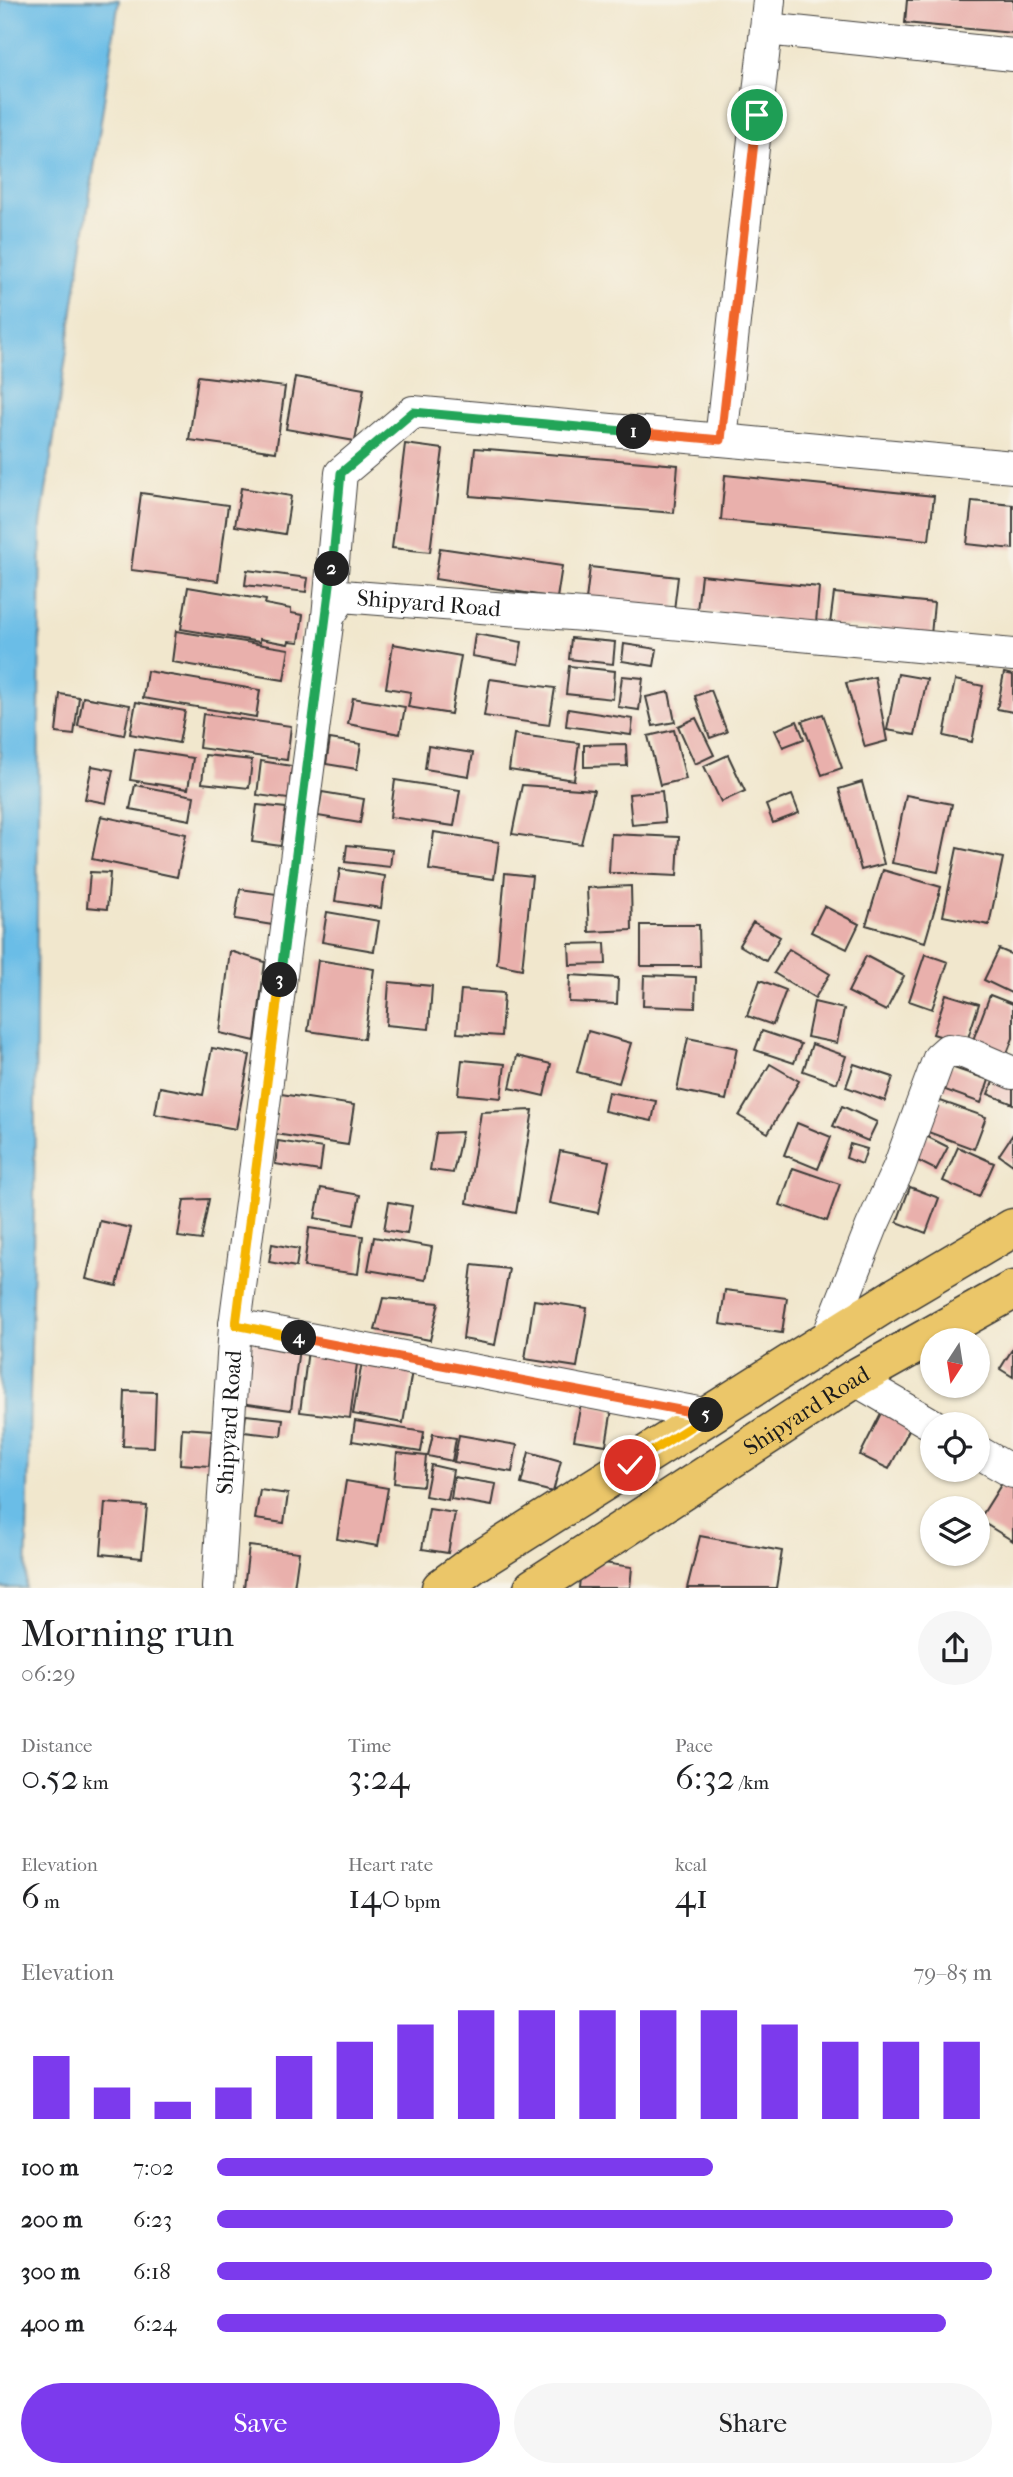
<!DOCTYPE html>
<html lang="en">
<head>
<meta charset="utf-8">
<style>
  :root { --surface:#fff; --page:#f6f6f6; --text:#202124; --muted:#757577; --accent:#7c3aed }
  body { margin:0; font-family:"IM FELL French Canon",serif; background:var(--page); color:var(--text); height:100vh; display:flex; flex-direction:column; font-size:26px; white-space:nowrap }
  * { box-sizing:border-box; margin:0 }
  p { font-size:23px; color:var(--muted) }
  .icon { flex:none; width:38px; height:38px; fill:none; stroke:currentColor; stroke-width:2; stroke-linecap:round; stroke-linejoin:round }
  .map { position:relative; height:1588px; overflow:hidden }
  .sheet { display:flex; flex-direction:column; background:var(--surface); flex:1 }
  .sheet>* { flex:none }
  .needle { width:46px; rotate:192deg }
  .tools { position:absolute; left:920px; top:1328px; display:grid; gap:14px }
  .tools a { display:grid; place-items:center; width:70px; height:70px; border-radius:50%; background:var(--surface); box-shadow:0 2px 5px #0004; font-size:35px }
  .pin { position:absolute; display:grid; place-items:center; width:60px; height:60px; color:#fff; margin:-30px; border:4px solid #fff; border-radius:50%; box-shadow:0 2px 7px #0007 }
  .km { position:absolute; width:35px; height:35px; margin:-18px; border-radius:50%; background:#222; color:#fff; font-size:19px; line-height:35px; text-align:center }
  .round { display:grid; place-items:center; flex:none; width:74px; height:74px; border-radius:37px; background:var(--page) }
  .headline { display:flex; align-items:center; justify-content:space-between; height:119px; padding:0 21px }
  h1 { font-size:38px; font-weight:600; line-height:52px }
  .metrics { display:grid; grid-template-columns:repeat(3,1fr); gap:10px; height:119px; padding:7px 21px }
  .metrics div { display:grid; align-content:center }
  .metrics b { font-size:35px; font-weight:600 }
  .metrics small { font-size:19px; font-weight:400 }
  .metrics p { font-size:19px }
  .chart { height:196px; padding:14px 21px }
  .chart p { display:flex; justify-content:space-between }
  .chart svg { width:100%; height:126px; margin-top:7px; stroke:var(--accent); stroke-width:6 }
  .button { display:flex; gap:14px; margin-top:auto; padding:14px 21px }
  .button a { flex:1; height:80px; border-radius:42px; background:var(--accent); color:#fff; font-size:28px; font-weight:600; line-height:80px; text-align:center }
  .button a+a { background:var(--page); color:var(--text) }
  ul { padding:0 21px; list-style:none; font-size:23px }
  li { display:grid; grid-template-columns:112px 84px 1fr; align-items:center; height:52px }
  li i { height:18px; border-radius:9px; background:var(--accent) }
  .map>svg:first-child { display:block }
  .water { fill:#6bbde7; stroke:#446c82; stroke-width:2 }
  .building { fill:#e9b0ac }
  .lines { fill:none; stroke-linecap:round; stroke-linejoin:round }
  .minor-casing { stroke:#3c3a37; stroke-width:34 }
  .major-casing { stroke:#3c3a37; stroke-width:41 }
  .minor { stroke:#fff; stroke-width:32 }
  .major { stroke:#ebc669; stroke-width:38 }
  .split-1-casing { stroke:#fff; stroke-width:14 }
  .split-2-casing { stroke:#fff; stroke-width:14 }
  .split-3-casing { stroke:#fff; stroke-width:14 }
  .split-4-casing { stroke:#fff; stroke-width:14 }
  .split-5-casing { stroke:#fff; stroke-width:14 }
  .split-6-casing { stroke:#fff; stroke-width:14 }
  .split-1 { stroke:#f0652b; stroke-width:9 }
  .split-2 { stroke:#22a559; stroke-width:9 }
  .split-3 { stroke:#22a559; stroke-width:9 }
  .split-4 { stroke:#f5b400; stroke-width:9 }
  .split-5 { stroke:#f0652b; stroke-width:9 }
  .split-6 { stroke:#f5b400; stroke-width:9 }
  .labels { text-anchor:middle; stroke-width:5; stroke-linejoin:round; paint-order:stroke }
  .street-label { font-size:23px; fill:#1c1c1c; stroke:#f7f3e8 }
</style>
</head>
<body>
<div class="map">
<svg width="1013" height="1588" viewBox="0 0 1013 1588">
  <rect width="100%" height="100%" fill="#f7f3e8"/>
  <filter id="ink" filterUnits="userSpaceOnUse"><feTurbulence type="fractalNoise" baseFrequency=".0143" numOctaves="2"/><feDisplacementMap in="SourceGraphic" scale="14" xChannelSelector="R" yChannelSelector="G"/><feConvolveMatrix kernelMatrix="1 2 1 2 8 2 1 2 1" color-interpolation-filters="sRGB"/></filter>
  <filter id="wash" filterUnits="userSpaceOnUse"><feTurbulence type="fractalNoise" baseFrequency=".00686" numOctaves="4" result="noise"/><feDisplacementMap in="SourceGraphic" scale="28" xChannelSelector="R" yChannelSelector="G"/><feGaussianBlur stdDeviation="1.57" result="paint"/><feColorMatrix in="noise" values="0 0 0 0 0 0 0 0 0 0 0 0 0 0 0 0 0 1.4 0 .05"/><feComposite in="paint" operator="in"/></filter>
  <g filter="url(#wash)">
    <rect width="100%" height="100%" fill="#f1e7cd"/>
    <path class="water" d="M0 0H119L41 525 34 1204 26 1588H0Z"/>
    <g id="blocks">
      <path class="building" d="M907 0H1013V33L905 23Z
        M198 376 285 387 276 452 189 440Z
        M295 377 364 389 355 441 286 429Z
        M405 444 443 449 430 552 392 548Z
        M475 448 678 465 674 513 470 496Z
        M725 475 934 496 929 540 721 520Z
        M241 488 291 496 285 534 235 526Z
        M141 493 228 505 218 581 131 570Z
        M972 501 1013 505V549L967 544Z
        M440 548 562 566 557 598 435 579Z
        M590 567 678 577 674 610 586 600Z
        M247 570 308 578 306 592 245 585Z
        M701 575 819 587 816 623 697 611Z
        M188 587 266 600 265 604 291 609V613L303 615 299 642 289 641 288 644 260 639V642L181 629Z
        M834 593 934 603 931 635 830 624Z
        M176 631 289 649 284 680 172 662Z
        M475 634 522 642 518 664 472 656Z
        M571 638 615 642 613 664 569 659Z
        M393 644 461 656 451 714 408 707 411 692 386 688Z
        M624 644 657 649 654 666 622 661Z
        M569 666 615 671 613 699 566 694Z
        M147 671 260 690 256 717 143 698Z
        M1004 673 1013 675V712L997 709Z
        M898 674 927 679 915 735 887 730Z
        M622 676 643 678 639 710 618 707Z
        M875 677 887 741 865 747 846 683Z
        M490 679 555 688 549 725 484 716Z
        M955 680 983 686 972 742 944 736Z
        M711 690 727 732 710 738 695 696Z
        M669 692 675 722 653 726 646 697Z
        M60 694 79 697 74 735 56 733Z
        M83 697 130 705 124 735 78 726Z
        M353 698 405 707 400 734 348 724Z
        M136 702 185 711 179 743 130 734Z
        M568 709 633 719 631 735 566 726Z
        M203 714 291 726 287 760 199 748Z
        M823 714 842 768 822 775 802 721Z
        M696 718 714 755 695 764 678 726Z
        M797 721 804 739 783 747 775 730Z
        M674 730 686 779 660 785 648 736Z
        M514 734 579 743 574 780 509 770Z
        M330 739 361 744 357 769 326 764Z
        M626 744 627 766 584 767V745Z
        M428 746 473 753 469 776 425 769Z
        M135 749 193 758 188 789 130 780Z
        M205 755 252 760 249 788 202 783Z
        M728 755 745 791 721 802 704 766Z
        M261 761 292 766 288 799 257 795Z
        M92 766 113 770 106 803 85 799Z
        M395 780 460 790 454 826 390 817Z
        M862 782 884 864 861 870 839 789Z
        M135 785 194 796 190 820 130 809Z
        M522 785 594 790 581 844 512 834Z
        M662 791 665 822 632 825 629 794Z
        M322 792 364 799 360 823 318 816Z
        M792 795 799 813 773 823 766 805Z
        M906 795 952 804 938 872 892 863Z
        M257 805 286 808 281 846 252 842Z
        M101 816 186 834 177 877 92 859Z
        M434 832 499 842 494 879 429 870Z
        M611 834 679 837 677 876 609 873Z
        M347 845 392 850 390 867 345 862Z
        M957 848 1003 858 989 925 943 916Z
        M340 869 385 876 381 908 335 901Z
        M883 870 941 887 925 942 866 925Z
        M90 872 110 873 107 909 87 907Z
        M505 873 532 876 522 969 497 964Z
        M631 886 632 930 589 932 587 888Z
        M240 889 284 895 279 926 235 919Z
        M824 906 859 924 847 949 811 932Z
        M327 912 379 921 374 951 322 942Z
        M753 922 780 937 766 961 739 945Z
        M641 925H699L700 966H641Z
        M605 943 606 964 570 965 569 944Z
        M789 949 830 974 815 998 774 973Z
        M999 949 1013 955V994L984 980Z
        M230 951 265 962 255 1041 220 1033Z
        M925 954 948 962 932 1009 909 1001Z
        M866 956 904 976 886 1011 848 992Z
        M318 960 374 969 364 1039 308 1031Z
        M570 975 618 978 617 1004 569 1002Z
        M644 975 696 977 695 1008 643 1006Z
        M760 980 786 990 773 1025 747 1016Z
        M389 982 432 986 429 1029 386 1025Z
        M461 990 504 993 501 1036 457 1033Z
        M946 994 979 1004 966 1044 933 1034Z
        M990 995 1013 1004V1038L1004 1061 970 1048Z
        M814 1002 844 1009 837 1043 807 1037Z
        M588 1031 631 1043 619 1083 577 1072Z
        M762 1031 801 1044 794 1063 755 1050Z
        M688 1038 737 1048 726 1100 677 1090Z
        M812 1044 846 1056 837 1083 803 1071Z
        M212 1048 250 1055 236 1129 155 1114 160 1087 203 1095Z
        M517 1056 551 1064 544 1096 510 1088Z
        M462 1060 505 1064 501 1098 458 1094Z
        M770 1064 799 1081 768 1133 739 1116Z
        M854 1064 893 1077 885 1101 846 1087Z
        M945 1065 989 1080 981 1103 937 1087Z
        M995 1077 1013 1084V1104L988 1094Z
        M608 1092 656 1101 652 1121 604 1111Z
        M281 1094 354 1105 348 1145 275 1134Z
        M932 1098 986 1117 974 1149 920 1129Z
        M842 1106 877 1122 868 1141 833 1126Z
        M533 1110 516 1213 467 1203 481 1112Z
        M797 1123 831 1137 818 1169 784 1155Z
        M462 1132 453 1173 430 1170 436 1133Z
        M918 1132 948 1147 936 1170 906 1155Z
        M1013 1134V1165L999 1155Z
        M278 1141 323 1148 320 1171 275 1164Z
        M850 1144 867 1149 862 1164 846 1158Z
        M958 1147 994 1163 979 1197 943 1181Z
        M560 1151 609 1161 598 1213 549 1203Z
        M793 1168 840 1184 827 1221 780 1205Z
        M910 1187 939 1198 926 1233 897 1222Z
        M321 1188 360 1195 354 1225 315 1218Z
        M209 1199 201 1240 178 1237 184 1200Z
        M389 1202 412 1206 407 1234 384 1230Z
        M100 1221 131 1228 117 1286 86 1279Z
        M309 1228 363 1236 358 1274 304 1267Z
        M374 1237 432 1247 426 1280 368 1270Z
        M272 1244 299 1249 296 1267 269 1262Z
        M472 1265 509 1269 495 1345 463 1339Z
        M725 1290 787 1298 782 1333 720 1324Z
        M383 1298 439 1303 430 1340 375 1330Z
        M534 1300 587 1308 577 1367 525 1359Z
        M249 1341 299 1348 291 1410 241 1403Z
        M1013 1348V1377L1000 1369Z
        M308 1350 358 1356 350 1418 300 1412Z
        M362 1362 412 1371 403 1423 353 1414Z
        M125 1391 156 1392 154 1447 123 1446Z
        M581 1403 612 1409 606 1445 574 1440Z
        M884 1407 913 1422 889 1469 860 1455Z
        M246 1415 283 1419 281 1436 244 1432Z
        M355 1421 424 1432 421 1452 352 1441Z
        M182 1428 212 1430 209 1466 180 1464Z
        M433 1434 456 1438 452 1461 428 1456Z
        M459 1435 517 1445 512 1472 454 1462Z
        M529 1452 561 1461 553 1492 521 1484Z
        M397 1453 426 1456 423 1486 394 1483Z
        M431 1465 453 1470 448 1500 425 1496Z
        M454 1477 496 1484 492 1506 451 1499Z
        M1004 1480 1013 1486V1541L979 1520Z
        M346 1481 388 1488 378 1546 337 1539Z
        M260 1490 288 1494 284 1523 255 1519Z
        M105 1503 147 1506 142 1558 101 1554Z
        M429 1509 455 1513 448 1553 422 1549Z
        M700 1536 782 1551 776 1588H687Z
        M249 1546 299 1552 294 1588H244Z
        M582 1560 632 1567 630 1588H579Z"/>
    </g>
  </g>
  <g filter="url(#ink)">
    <use href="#blocks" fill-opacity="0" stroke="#3c3a37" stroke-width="2"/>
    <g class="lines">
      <defs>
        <g id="minor">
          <path d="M766 29 769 0"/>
          <path d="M721 440 1013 467"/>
          <path d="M328 617 341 473 413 412 721 440 766 29 1013 55"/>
          <path d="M235 1325 709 1415"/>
          <path d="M826 1342 872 1226 899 1167 939 1058 948 1050 964 1052 1013 1073"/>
          <path d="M854 1379 933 1425"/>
          <path d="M978 1452 1013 1472"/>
          <path id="s1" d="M218 1588 235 1325 328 617 342 596 596 616 1013 655"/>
        </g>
        <g id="major">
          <path d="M441 1588 472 1565 894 1298 1013 1228"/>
          <path id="s2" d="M533 1588 854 1379 1013 1290"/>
        </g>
      </defs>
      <use href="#minor" class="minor-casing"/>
      <use href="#major" class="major-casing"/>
      <use href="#minor" class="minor"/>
      <use href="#major" class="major"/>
    </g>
  </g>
  <g class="lines" filter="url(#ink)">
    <defs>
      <path id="split-1" d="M634 432 721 440 757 115"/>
      <path id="split-2" d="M332 569 341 473 413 412 634 432"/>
      <path id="split-3" d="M280 980 332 569"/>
      <path id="split-4" d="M280 980 236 1325 299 1338"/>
      <path id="split-5" d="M299 1338 706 1415"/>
      <path id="split-6" d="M630 1465 709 1415H706"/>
    </defs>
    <use href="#split-1" class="split-1-casing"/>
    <use href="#split-2" class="split-2-casing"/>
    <use href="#split-3" class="split-3-casing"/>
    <use href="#split-4" class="split-4-casing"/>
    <use href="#split-5" class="split-5-casing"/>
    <use href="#split-6" class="split-6-casing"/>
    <use href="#split-1" class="split-1"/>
    <use href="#split-2" class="split-2"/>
    <use href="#split-3" class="split-3"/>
    <use href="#split-4" class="split-4"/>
    <use href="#split-5" class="split-5"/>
    <use href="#split-6" class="split-6"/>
  </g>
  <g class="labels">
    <g class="street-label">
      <text dy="8" stroke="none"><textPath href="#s1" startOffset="1090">Shipyard Road</textPath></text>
      <text dy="8" stroke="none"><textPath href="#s2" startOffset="326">Shipyard Road</textPath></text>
      <text dy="8" stroke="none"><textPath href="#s1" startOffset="166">Shipyard Road</textPath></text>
    </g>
  </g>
</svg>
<div class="tools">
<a><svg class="needle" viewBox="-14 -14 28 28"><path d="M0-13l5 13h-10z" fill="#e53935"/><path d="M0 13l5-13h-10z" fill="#757577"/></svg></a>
<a><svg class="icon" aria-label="locate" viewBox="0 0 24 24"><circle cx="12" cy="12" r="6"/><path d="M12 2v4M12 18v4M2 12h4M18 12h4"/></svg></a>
<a><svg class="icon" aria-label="layers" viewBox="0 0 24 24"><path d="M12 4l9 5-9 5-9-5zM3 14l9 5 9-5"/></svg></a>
</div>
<div class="pin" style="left:757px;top:115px;background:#1e9e55"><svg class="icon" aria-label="arrive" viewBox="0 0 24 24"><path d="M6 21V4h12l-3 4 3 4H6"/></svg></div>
<div class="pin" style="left:630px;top:1465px;background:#d93025"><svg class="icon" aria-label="check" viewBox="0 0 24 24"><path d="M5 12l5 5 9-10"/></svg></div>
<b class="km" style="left:634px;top:432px">1</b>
<b class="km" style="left:332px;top:569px">2</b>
<b class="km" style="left:280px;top:980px">3</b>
<b class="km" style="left:299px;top:1338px">4</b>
<b class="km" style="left:706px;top:1415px">5</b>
</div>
<section class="sheet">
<div class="headline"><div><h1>Morning run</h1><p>06:29</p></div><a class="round"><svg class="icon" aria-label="share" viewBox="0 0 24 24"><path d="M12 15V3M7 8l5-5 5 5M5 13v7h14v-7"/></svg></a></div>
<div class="metrics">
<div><p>Distance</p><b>0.52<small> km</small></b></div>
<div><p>Time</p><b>3:24</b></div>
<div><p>Pace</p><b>6:32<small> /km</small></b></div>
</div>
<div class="metrics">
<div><p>Elevation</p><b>6<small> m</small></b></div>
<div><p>Heart rate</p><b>140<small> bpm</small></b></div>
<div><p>kcal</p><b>41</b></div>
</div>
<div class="chart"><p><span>Elevation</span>79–85 m</p>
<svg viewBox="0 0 160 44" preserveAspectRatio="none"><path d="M5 44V22M15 44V33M25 44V38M35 44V33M45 44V22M55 44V17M65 44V11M75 44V6M85 44V6M95 44V6M105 44V6M115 44V6M125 44V11M135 44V17M145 44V17M155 44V17"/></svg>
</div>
<ul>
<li><b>100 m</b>7:02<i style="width:64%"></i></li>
<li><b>200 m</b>6:23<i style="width:95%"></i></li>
<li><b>300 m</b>6:18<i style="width:100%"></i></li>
<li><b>400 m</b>6:24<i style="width:94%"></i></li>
</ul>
<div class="button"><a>Save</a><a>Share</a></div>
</section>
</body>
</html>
